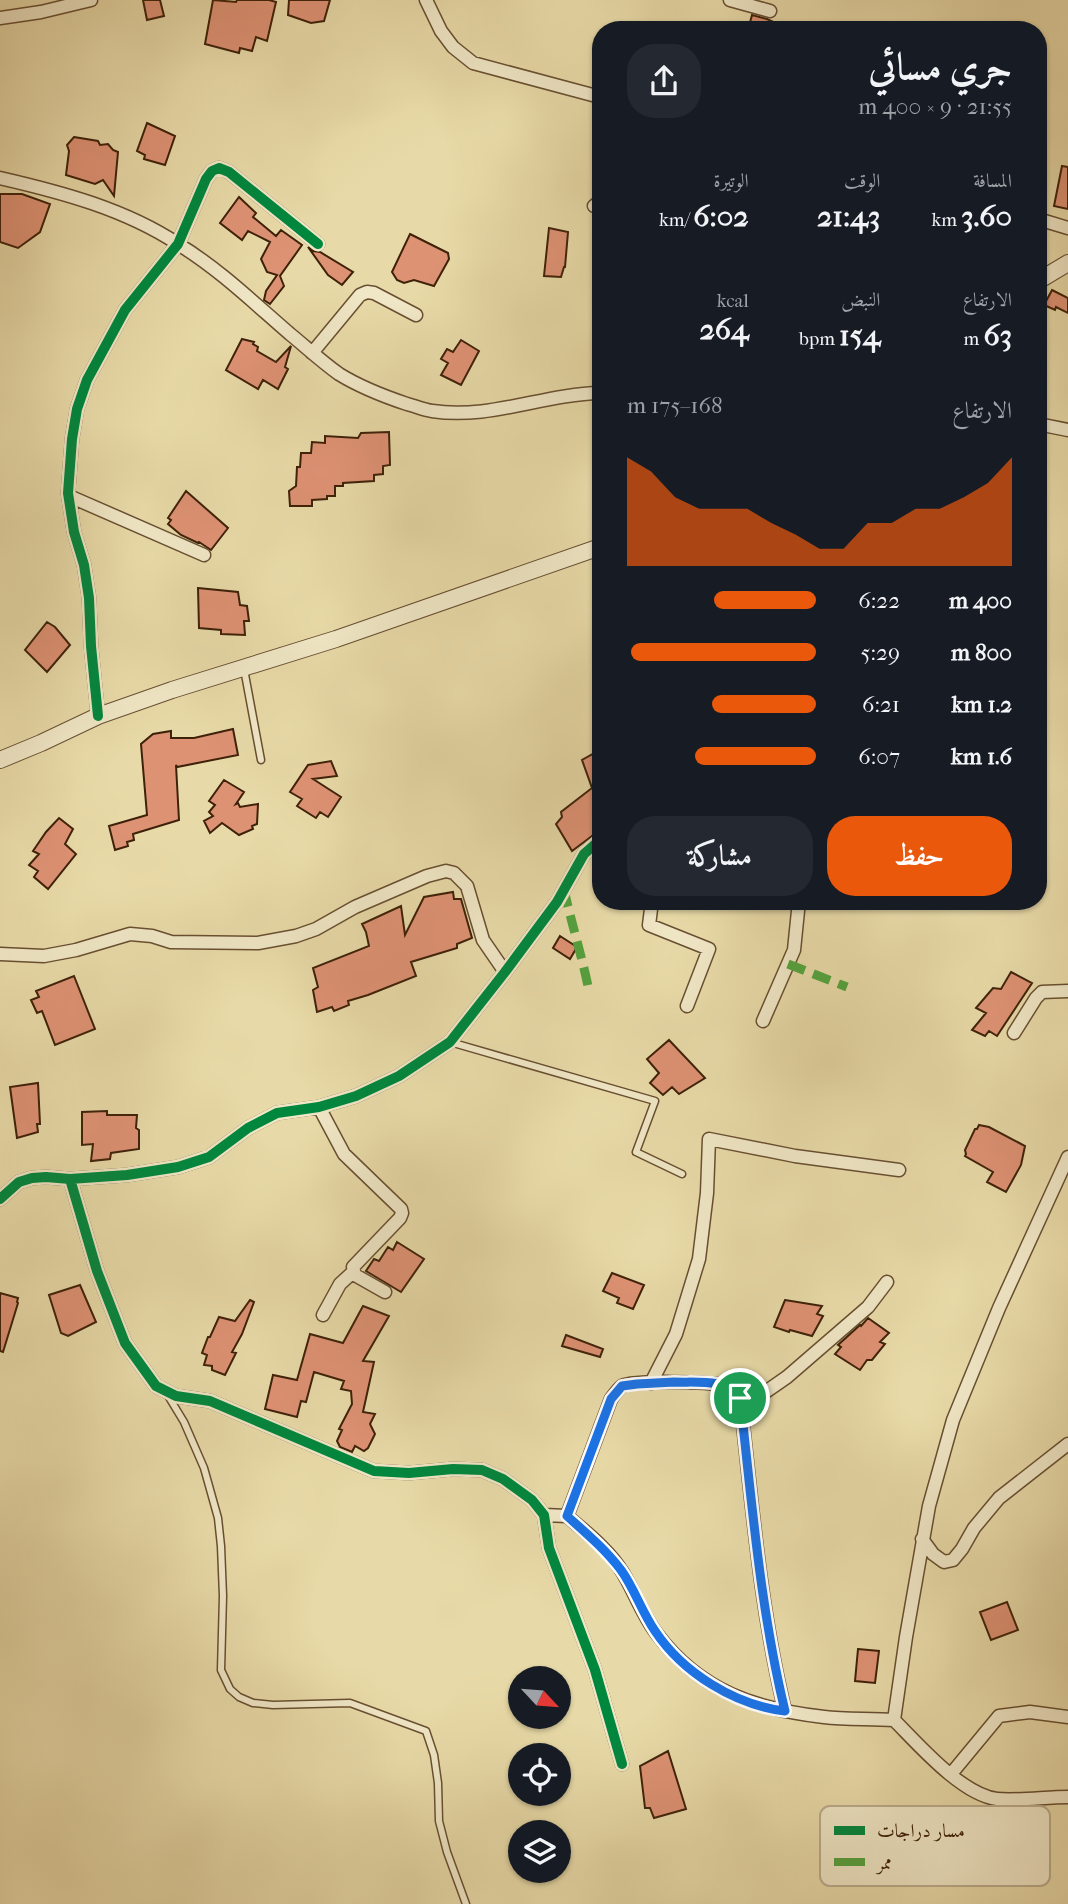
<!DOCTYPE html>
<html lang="ar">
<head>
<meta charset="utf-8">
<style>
  :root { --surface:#171b24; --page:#242831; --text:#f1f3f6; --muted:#9ea1a6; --accent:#ea580c }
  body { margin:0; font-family:"IM FELL French Canon",Amiri,serif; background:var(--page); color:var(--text); direction:rtl; height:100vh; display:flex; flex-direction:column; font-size:26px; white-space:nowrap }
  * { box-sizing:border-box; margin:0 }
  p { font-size:23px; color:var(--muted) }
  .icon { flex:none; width:38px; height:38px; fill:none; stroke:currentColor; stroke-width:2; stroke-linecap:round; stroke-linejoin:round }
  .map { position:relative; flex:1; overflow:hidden; direction:ltr }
  .sheet { position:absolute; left:592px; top:21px; width:455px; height:889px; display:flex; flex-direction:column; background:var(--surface); border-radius:28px; box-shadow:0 2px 5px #0004; direction:rtl }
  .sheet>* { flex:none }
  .needle { width:46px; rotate:116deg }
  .buttons { position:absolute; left:508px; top:1666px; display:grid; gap:14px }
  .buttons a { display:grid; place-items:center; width:63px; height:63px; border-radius:50%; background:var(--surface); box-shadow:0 2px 5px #0004; font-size:35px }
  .pin { position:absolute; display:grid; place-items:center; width:60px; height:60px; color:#fff; margin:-30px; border:4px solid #fff; border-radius:50%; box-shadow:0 2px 7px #0007 }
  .round { display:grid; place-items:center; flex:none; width:74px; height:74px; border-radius:28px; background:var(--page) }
  .overview { display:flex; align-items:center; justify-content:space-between; height:119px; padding:0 35px }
  h1 { font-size:38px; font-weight:800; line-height:52px }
  .stats { display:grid; grid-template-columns:repeat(3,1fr); gap:10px; height:119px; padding:7px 35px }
  .stats div { display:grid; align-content:center }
  .stats b { font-size:30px; font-weight:800 }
  .stats small { font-size:19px; font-weight:400 }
  .stats p { font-size:19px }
  .chart { height:196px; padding:14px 35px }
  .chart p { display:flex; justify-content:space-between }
  .chart svg { width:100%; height:126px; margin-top:7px; fill:var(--accent); opacity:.7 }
  .primary-button { display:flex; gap:14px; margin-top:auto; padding:14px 35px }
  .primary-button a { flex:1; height:80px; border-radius:28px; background:var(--accent); color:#fff; font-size:28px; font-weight:800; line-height:80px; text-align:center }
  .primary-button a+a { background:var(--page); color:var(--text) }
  ul { padding:0 35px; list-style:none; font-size:23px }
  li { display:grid; grid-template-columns:112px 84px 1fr; align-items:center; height:52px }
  li i { height:18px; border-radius:9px; background:var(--accent) }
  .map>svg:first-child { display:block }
  .building { fill:#de9274; stroke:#3e2109; stroke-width:2 }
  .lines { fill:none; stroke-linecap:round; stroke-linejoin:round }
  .service-casing { stroke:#684f31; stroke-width:9 }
  .minor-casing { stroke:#684f31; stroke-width:15 }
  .tertiary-casing { stroke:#684f31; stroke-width:18 }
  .service { stroke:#f0e7c6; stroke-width:6 }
  .minor { stroke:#f0e7c6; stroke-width:12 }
  .tertiary { stroke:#f0e7c6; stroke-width:16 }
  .quiet { stroke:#54a23e; stroke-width:9; stroke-dasharray:18 9; stroke-linecap:butt }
  .cycleway-casing { stroke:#f0e7c6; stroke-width:15 }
  .cycleway { stroke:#00873e; stroke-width:10 }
  .route-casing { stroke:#fff; stroke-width:14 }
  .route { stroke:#1a73e8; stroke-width:9 }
  .key { fill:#f0e7c6; stroke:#bbac8d; stroke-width:2 }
  .key-label { font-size:19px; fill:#3e2109 }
</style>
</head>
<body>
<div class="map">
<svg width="1068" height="1904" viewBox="0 0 1068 1904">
  <rect width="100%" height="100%" fill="#e8daa8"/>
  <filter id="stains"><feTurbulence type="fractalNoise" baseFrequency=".00286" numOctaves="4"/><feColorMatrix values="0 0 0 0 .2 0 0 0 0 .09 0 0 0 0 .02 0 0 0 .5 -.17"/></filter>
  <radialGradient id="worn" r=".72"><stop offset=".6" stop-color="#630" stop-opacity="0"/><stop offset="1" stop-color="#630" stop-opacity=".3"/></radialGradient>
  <path class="building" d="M143 0H160L164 16 147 20Z
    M213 0 236 2 237 0H269L276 2 267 41 256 37 252 51 240 48 239 53 205 44Z
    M289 0H330L324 21 311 23 288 15Z
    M752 15 767 19 790 30H748Z
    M147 123 175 136 165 165 144 159 145 155 137 151Z
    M74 137 98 141 100 145 108 144 113 150 118 152 114 196 103 180 95 184 66 175 69 151 67 145Z
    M1062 166 1068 167V209L1054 206Z
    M0 194H22L50 204 40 232 18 248 0 242Z
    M239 197 256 213 253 217 276 236 281 230 302 245 280 276 284 286 270 304 264 300 266 291 277 275 267 272 261 259 270 242 248 231 242 240 220 223Z
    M549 228 568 232 565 267H564L561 277 544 276Z
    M410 234 448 253 449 259 434 286 414 280 404 283 397 280 392 272Z
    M308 247 313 251 320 252 353 272 342 285 328 275Z
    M1052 290 1068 298V313L1056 307 1055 310 1044 305Z
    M242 339 254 342 253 344 258 347 257 351 276 362 291 346 285 367 288 369 278 389 263 380 258 389 226 370Z
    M461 340 479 351 461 385 441 375 448 363 441 359 447 349 453 352Z
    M389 432 390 465 383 466V474L374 475V481L343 483V486H335V496H327V499L312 500V506H290L289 491 296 486 297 467H300L301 453H311L312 442 325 443V436L358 438 361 433Z
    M186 491 228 528 211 550 199 542 198 543 181 535 168 524 171 520 168 518Z
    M198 588 238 592 240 605 247 606 249 621H244L245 635 221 634V630L199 628Z
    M47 622 55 627 70 645 47 672 25 650Z
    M233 729 238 755 177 767 176 765 179 820 133 834 134 840 127 842 128 846 115 850 109 826 147 815 141 744 153 734 171 731V738H194Z
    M600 750V830L572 851 556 824 562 817 561 812 592 788 582 760Z
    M331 761 337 776 313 779 341 797 328 817 320 812 316 818 297 806 302 799 290 792 308 765Z
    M224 780 244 792 236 804 238 803 240 807 258 804 257 824 252 826 253 829 239 835 222 823 210 833 204 821 213 816 209 812 215 805 209 801Z
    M59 818 73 829 65 844 76 854 48 889 34 877 38 871 29 865 39 854 33 851 46 832Z
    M453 892 454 899H461L472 938 457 944V948L411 962 416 976 368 995 348 1001 349 1005 334 1011 332 1007 317 1012 313 990 318 987 313 968 369 946 366 932 362 924 401 906 405 935 424 897Z
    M560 936 577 947 570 959 553 948Z
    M1011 972 1032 983 997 1036 989 1031 985 1036 972 1030 986 1013 976 1008 993 988 1001 989Z
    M74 976 95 1029 55 1045 42 1011 37 1013 31 1000 39 997 36 991Z
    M669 1040 705 1078 679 1094 672 1087 663 1095 650 1083 659 1073 647 1059Z
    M38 1083 40 1124H37L38 1132 17 1138 10 1087Z
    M107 1111V1115H137L136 1128 139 1130V1149L111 1153 110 1159 91 1161 93 1144 82 1145V1112Z
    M979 1125 989 1127 1025 1146 1021 1165 1006 1192 987 1182 993 1172 965 1156 966 1154 965 1150 975 1129H977Z
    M397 1242 424 1259 401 1292 366 1271 374 1259 379 1261 388 1247 393 1250Z
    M612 1273 644 1285 633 1309 617 1303 619 1298 603 1291Z
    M80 1285 96 1322 68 1336 61 1333 49 1295Z
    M0 1293 18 1298 17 1302 18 1303 3 1352 0 1351Z
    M250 1300 254 1302 242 1334 232 1352 236 1353 225 1375 212 1370V1366L204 1365 207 1355 202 1353 208 1337H210L219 1317 235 1321Z
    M785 1300 822 1306 817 1314 823 1316 812 1336 790 1330 789 1332 774 1327Z
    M363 1306 389 1316 363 1361 374 1362 363 1412 375 1414 370 1424 375 1434 368 1448 364 1451 355 1446 352 1452 340 1447 337 1441 342 1430 339 1429 352 1404 351 1391 341 1389 344 1381 314 1372 306 1402 301 1401 297 1417 265 1409 273 1375 297 1380 310 1334 343 1343Z
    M868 1318 889 1333 880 1342 885 1344 872 1360H867L860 1370 835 1354 841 1347 838 1345 860 1325 861 1326Z
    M566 1335 603 1349 600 1357 562 1346Z
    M1007 1602 1018 1630 991 1640 980 1612Z
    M858 1649 879 1651 875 1683 855 1681Z
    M668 1751 686 1809 654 1818 650 1808H645L640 1766Z"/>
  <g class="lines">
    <defs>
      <path id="service" d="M244 669 261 760
        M450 1042 655 1101 636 1152 682 1174
        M167 1394 184 1422 204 1468 218 1518 221 1546 223 1596 221 1670 230 1689 239 1697 253 1703 273 1705 350 1703 426 1731 434 1755 438 1783 439 1821 447 1852 466 1904"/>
      <path id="minor" d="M426 0 441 31 453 47 473 63 600 97
        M730 0 770 11
        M0 18 41 12 91 0
        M0 178C61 192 125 209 178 244 219 269 254 303 290 334 306 347 322 362 339 374 360 387 383 396 407 404 415 406 424 410 432 411 489 420 544 394 600 393
        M594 206 600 201
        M1038 219 1068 228
        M312 353 360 295 367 292 374 293 416 315
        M1038 424 1068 430
        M69 496 204 555
        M98 716 91 646 89 598 84 565 74 532 68 493 72 439 77 409 87 380 125 310 178 244 206 179 212 171 219 168 229 172 318 244
        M652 901 649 925 709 949 687 1006
        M0 954 44 956 76 950 130 934 152 936 171 942 258 943 296 936 316 929 355 907 427 876 446 871 454 873 467 886 483 940 505 972
        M763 1021 794 950 799 901
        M1014 1033 1036 998 1042 992 1068 991
        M319 1107 344 1154 401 1209 402 1213 400 1218 353 1267 355 1275 385 1292
        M70 1179 97 1271 125 1343 156 1386 176 1396 210 1401 374 1471 409 1473 453 1469 482 1470 503 1479 532 1500 544 1515 549 1548 595 1670 622 1764
        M0 1199 19 1182 32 1178 46 1177 70 1179 127 1175 178 1167 209 1157 248 1128 277 1113 319 1107 356 1096 399 1076 450 1042 505 972 557 902 584 854 600 840
        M323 1315 340 1284 353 1272
        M651 1383 676 1334 699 1259 707 1193 709 1139 795 1156 899 1170
        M740 1398 761 1395 787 1377 868 1307 887 1282
        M544 1515 567 1516C587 1533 610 1551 623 1573 635 1593 643 1616 657 1634 701 1692 756 1709 824 1717 847 1720 871 1718 894 1720 918 1744 962 1795 997 1799 1018 1801 1046 1797 1068 1797
        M567 1516 611 1399C614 1395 618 1389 622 1386 634 1380 708 1382 723 1385 731 1386 736 1392 740 1398 752 1502 760 1608 785 1711
        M922 1539 933 1554 944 1562 953 1560 962 1549 974 1528 999 1498 1068 1444
        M894 1720 906 1637 929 1506 953 1420 999 1308 1068 1157
        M951 1774 999 1716 1030 1712 1068 1717"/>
      <path id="tertiary" d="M1038 281 1068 263
        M0 760 41 743 98 716 172 690 336 639 600 547"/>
    </defs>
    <use href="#service" class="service-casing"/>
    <use href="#minor" class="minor-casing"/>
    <use href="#tertiary" class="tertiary-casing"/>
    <use href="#service" class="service"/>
    <use href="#minor" class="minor"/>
    <use href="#tertiary" class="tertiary"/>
    <path class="quiet" d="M564 889C571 922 581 953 588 986
      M788 964 847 987"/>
    <defs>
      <path id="cycleway" d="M98 716 91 646 89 598 84 565 74 532 68 493 72 439 77 409 87 380 125 310 178 244 206 179 212 171 219 168 229 172 318 244
        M70 1179 97 1271 125 1343 156 1386 176 1396 210 1401 374 1471 409 1473 453 1469 482 1470 503 1479 532 1500 544 1515 549 1548 595 1670 622 1764
        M0 1199 19 1182 32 1178 46 1177 70 1179 127 1175 178 1167 209 1157 248 1128 277 1113 319 1107 356 1096 399 1076 450 1042 505 972 557 902 584 854 600 840"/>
    </defs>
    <use href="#cycleway" class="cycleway-casing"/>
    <use href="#cycleway" class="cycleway"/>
  </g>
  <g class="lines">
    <defs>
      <path id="route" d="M674 1382C696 1383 726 1378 740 1398 752 1502 760 1608 785 1711 735 1705 683 1673 655 1631 642 1612 634 1588 621 1570 605 1549 586 1533 567 1516L611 1399 622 1386 637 1384Z"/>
    </defs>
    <use href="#route" class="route-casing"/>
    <use href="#route" class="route"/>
  </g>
  <rect x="820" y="1806" width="230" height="80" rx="10" class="key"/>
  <rect x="834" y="1826" width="31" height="9" fill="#00873e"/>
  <rect x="834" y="1858" width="31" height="8" fill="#54a23e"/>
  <g class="key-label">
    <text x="877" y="1837">مسار دراجات</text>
    <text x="877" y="1869">ممر</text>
  </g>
  <rect width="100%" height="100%" filter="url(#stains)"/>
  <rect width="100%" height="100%" fill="url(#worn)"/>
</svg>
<div class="buttons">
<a><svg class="needle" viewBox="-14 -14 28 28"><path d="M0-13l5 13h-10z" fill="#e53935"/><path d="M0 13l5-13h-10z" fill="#9ea1a6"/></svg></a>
<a><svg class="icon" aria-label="locate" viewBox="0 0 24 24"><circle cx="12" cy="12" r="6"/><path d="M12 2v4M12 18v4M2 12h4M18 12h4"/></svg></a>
<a><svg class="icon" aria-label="layers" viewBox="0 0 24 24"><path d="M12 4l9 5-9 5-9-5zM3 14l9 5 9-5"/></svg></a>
</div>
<div class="pin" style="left:740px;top:1398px;background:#1e9e55"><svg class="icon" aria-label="arrive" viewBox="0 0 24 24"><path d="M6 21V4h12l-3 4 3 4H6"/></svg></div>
<section class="sheet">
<div class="overview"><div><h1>جري مسائي</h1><p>21:55 · 9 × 400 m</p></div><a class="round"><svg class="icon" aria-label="share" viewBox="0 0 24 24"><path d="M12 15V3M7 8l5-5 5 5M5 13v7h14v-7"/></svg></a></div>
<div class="stats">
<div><p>المسافة</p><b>3.60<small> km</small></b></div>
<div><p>الوقت</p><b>21:43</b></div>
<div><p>الوتيرة</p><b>6:02<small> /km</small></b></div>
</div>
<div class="stats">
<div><p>الارتفاع</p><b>63<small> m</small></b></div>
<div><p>النبض</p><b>154<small> bpm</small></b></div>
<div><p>kcal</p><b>264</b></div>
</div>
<div class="chart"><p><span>الارتفاع</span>168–175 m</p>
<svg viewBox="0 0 160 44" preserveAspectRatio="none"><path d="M0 44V6L10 11L20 20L30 24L40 24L50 24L60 29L70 33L80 38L90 38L100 29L110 29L120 24L130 24L140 20L150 15L160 6V44z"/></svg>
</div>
<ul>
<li><b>400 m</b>6:22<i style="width:54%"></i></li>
<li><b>800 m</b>5:29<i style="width:98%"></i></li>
<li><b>1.2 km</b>6:21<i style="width:55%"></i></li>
<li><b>1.6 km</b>6:07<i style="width:64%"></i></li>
</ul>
<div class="primary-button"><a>حفظ</a><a>مشاركة</a></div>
</section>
</div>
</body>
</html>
